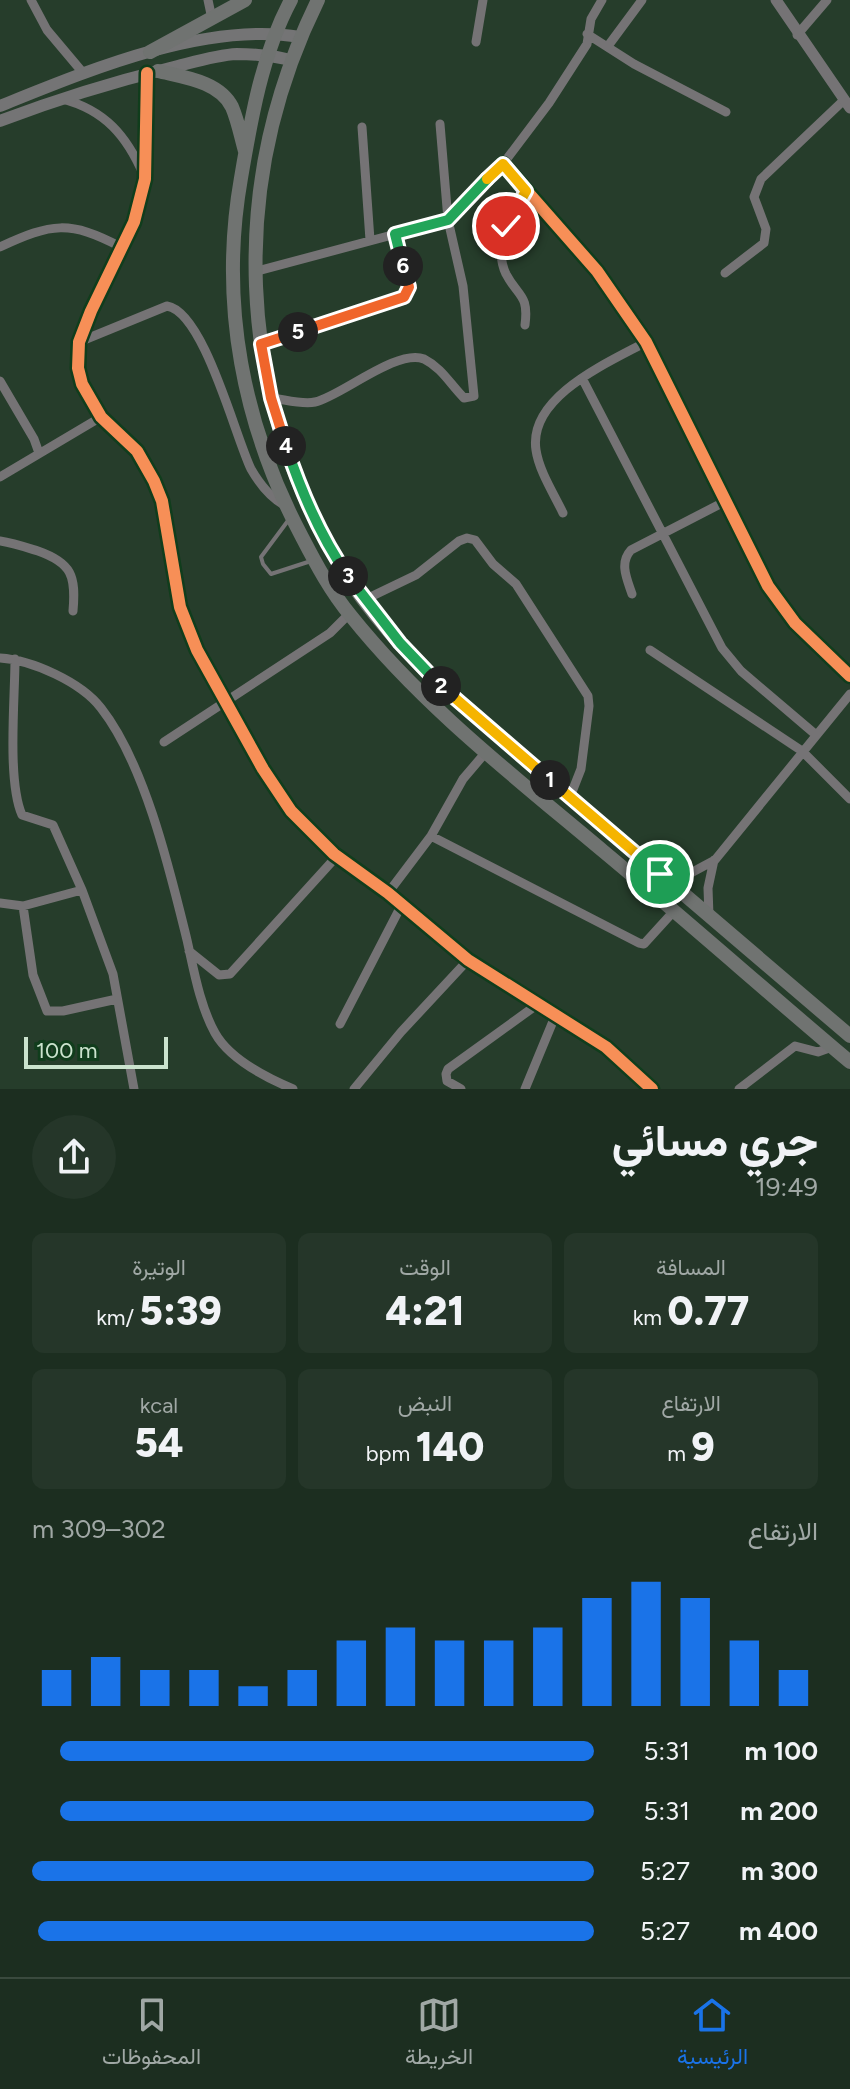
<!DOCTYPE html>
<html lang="ar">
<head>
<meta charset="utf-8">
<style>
  :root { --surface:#1c2e20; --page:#253629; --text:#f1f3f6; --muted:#a0a8a5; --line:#3a4a3e; --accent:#1a73e8 }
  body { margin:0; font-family:Figtree,Vazirmatn,sans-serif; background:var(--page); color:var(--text); direction:rtl; height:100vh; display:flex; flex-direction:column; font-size:30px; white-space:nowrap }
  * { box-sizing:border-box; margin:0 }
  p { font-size:26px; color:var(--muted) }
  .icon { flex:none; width:44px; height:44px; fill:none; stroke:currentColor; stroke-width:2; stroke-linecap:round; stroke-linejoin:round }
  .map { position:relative; height:1089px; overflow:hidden; direction:ltr }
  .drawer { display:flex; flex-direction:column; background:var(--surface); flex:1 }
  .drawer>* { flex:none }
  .scale { position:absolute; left:24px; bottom:20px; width:144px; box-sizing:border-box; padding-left:8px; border:4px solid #cbe3ce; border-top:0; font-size:22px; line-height:28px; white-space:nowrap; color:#cbe3ce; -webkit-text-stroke:6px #103d1c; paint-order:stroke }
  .pin { position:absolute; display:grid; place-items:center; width:68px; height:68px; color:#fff; margin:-34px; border:4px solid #fff; border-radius:50%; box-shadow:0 2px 8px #0007 }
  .km { position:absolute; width:40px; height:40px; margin:-20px; border-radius:50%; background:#222; color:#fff; font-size:22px; line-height:40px; text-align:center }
  .round { display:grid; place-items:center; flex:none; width:84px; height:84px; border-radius:42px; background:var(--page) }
  .overview { display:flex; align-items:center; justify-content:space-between; height:136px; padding:0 32px }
  h1 { font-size:44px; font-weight:800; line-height:60px }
  .metrics { display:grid; grid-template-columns:repeat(3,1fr); gap:12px; height:136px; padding:8px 32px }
  .metrics div { display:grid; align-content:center; border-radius:12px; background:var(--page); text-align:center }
  .metrics b { font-size:40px; font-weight:800 }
  .metrics small { font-size:22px; font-weight:400 }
  .metrics p { font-size:22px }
  .chart { height:224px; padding:16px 32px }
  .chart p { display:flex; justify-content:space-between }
  .chart svg { width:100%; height:144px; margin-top:8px; stroke:var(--accent); stroke-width:6 }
  ul { padding:0 32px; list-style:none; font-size:26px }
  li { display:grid; grid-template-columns:128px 96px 1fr; align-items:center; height:60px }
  li i { height:20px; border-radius:10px; background:var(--accent) }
  .menu { display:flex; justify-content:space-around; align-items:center; height:112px; border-top:2px solid var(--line); background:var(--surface); font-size:22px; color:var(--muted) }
  .menu a { display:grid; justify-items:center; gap:4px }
  .menu .active { color:var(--accent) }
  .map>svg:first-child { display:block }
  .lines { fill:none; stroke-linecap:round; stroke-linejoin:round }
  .service { stroke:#757375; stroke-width:4 }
  .minor { stroke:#757375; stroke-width:9 }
  .tertiary { stroke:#757375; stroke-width:11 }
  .secondary { stroke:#747475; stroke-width:12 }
  .primary { stroke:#707371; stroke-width:14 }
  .cycleway-casing { stroke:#103d1c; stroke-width:17 }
  .cycleway { stroke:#f78f57; stroke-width:12 }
  .split-1-casing { stroke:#fff; stroke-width:16 }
  .split-2-casing { stroke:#fff; stroke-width:16 }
  .split-3-casing { stroke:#fff; stroke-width:16 }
  .split-4-casing { stroke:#fff; stroke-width:16 }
  .split-5-casing { stroke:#fff; stroke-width:16 }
  .split-6-casing { stroke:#fff; stroke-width:16 }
  .split-7-casing { stroke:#fff; stroke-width:16 }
  .split-8-casing { stroke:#fff; stroke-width:16 }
  .split-1 { stroke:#f5b400; stroke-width:10 }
  .split-2 { stroke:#f5b400; stroke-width:10 }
  .split-3 { stroke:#22a559; stroke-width:10 }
  .split-4 { stroke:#22a559; stroke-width:10 }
  .split-5 { stroke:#f0652b; stroke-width:10 }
  .split-6 { stroke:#f0652b; stroke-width:10 }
  .split-7 { stroke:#22a559; stroke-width:10 }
  .split-8 { stroke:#f5b400; stroke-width:10 }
</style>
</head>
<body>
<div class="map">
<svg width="850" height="1089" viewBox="0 0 850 1089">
  <rect width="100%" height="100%" fill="#263d2b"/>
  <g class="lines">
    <path class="service" d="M290 518 261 557 263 564 271 574 311 561"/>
    <path class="minor" d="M31 0 47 30 84 74
      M208 0 212 19
      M587 34 634 64 726 112
      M797 35 827 0
      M476 42 483 0
      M608 46 642 0
      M147 73 145 179 134 222 91 311 79 342 78 368 82 384 101 417 137 451 154 481 162 501 180 607 197 650 263 769 291 811 334 854 388 893 468 960 606 1047 652 1089
      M62 99C105 110 127 136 144 176
      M362 127 370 240
      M503 164 597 271 646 342 768 586 795 623 850 676
      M0 247C52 223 69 220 121 247
      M254 272 448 220 503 164 549 103 587 44 591 19 602 0
      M725 273 764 243 766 229 754 197 761 179 844 100
      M525 325C529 294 518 297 506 274 492 245 512 215 526 191
      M79 342 167 306C204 312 235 436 251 469 259 483 270 497 284 505
      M261 344 404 297 409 287 395 234
      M583 380 722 648 741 671 815 734
      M0 381 34 439 39 453
      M271 398C283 399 302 405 315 402 340 397 397 348 424 359 442 368 450 384 464 398L474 396 463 286 448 220 440 124
      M0 477 101 417
      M563 513C554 494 539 471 536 450 528 397 607 363 646 342
      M0 541C13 543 25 547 38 551 72 563 76 576 73 611
      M632 594C627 579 619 563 631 550L724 502
      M364 600 416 575 459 541 467 538 475 540 493 564 516 584 588 696 589 706 581 769 570 797
      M650 650 802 751 850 799
      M0 658C32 660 81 682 101 708 145 764 170 871 187 940 194 971 200 1006 215 1033 230 1060 267 1078 293 1089
      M15 659C15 698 7 781 22 815L53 825 82 890 113 974 134 1089
      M164 742 330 633 349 614
      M431 836 639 943 644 944 674 911
      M660 874 687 875 715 860 850 694
      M388 893 431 836 463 779 486 752
      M0 903 23 906 82 890
      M23 906 33 975 47 1011H63L117 999
      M709 916 708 888 714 860
      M189 951 219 975 230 974 337 856
      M340 1024 401 906
      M354 1089 401 1032 468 960
      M461 1089 447 1081 446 1074 448 1069 538 1004
      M525 1089 556 1014
      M739 1089 795 1046 818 1052 832 1047"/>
    <path class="tertiary" d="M776 0 850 108"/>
    <path class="secondary" d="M0 106C87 71 205 21 300 37
      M0 121C55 100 113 82 170 68 191 63 215 55 237 54 256 54 273 56 291 60"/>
    <path class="primary" d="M291 0C262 54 251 119 241 178 219 303 243 426 302 537 316 564 331 592 351 616 423 706 515 777 603 851 686 920 767 992 850 1062
      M318 0C228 183 235 391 341 567 369 613 408 654 446 691L850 1036
      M150 52 245 0
      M158 71C182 77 219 81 232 107 238 121 241 137 245 151"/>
    <defs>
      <path id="cycleway" d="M147 73 145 179 134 222 91 311 79 342 78 368 82 384 101 417 137 451 154 481 162 501 180 607 197 650 263 769 291 811 334 854 388 893 468 960 606 1047 652 1089
        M503 164 597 271 646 342 768 586 795 623 850 676"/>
    </defs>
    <use href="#cycleway" class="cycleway-casing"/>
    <use href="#cycleway" class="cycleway"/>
  </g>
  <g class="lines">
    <defs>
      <path id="split-1" d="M550 780 660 874"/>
      <path id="split-2" d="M441 686 550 780"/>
      <path id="split-3" d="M348 576 400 643 441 686"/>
      <path id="split-4" d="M286 446C301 491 320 536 348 576"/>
      <path id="split-5" d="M286 446 271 398 261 344 298 332"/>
      <path id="split-6" d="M298 332 404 297 409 287 403 266"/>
      <path id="split-7" d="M403 266 395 234 448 220 487 179"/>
      <path id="split-8" d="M487 179 503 164 526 191 506 226"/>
    </defs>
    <use href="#split-1" class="split-1-casing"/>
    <use href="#split-2" class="split-2-casing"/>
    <use href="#split-3" class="split-3-casing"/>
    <use href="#split-4" class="split-4-casing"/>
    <use href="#split-5" class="split-5-casing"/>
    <use href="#split-6" class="split-6-casing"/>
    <use href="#split-7" class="split-7-casing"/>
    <use href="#split-8" class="split-8-casing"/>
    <use href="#split-1" class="split-1"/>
    <use href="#split-2" class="split-2"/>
    <use href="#split-3" class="split-3"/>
    <use href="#split-4" class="split-4"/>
    <use href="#split-5" class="split-5"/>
    <use href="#split-6" class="split-6"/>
    <use href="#split-7" class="split-7"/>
    <use href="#split-8" class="split-8"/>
  </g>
</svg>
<div class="scale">100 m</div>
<div class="pin" style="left:660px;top:874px;background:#1e9e55"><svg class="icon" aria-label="arrive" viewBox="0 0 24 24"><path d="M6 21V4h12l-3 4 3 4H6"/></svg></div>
<div class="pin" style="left:506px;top:226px;background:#d93025"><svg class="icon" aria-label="check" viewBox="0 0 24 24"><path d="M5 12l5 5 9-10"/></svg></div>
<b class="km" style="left:550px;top:780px">1</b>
<b class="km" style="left:441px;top:686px">2</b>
<b class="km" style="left:348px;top:576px">3</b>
<b class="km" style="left:286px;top:446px">4</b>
<b class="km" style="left:298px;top:332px">5</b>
<b class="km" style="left:403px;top:266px">6</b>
</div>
<section class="drawer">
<div class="overview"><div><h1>جري مسائي</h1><p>19:49</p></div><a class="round"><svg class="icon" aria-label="share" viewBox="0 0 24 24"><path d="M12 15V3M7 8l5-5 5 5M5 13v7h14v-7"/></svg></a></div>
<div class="metrics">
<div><p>المسافة</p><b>0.77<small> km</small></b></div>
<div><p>الوقت</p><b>4:21</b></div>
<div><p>الوتيرة</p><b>5:39<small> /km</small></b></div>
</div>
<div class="metrics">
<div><p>الارتفاع</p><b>9<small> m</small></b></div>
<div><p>النبض</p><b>140<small> bpm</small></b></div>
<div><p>kcal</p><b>54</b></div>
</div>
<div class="chart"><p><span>الارتفاع</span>302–309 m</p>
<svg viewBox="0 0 160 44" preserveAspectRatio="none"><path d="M5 44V33M15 44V29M25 44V33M35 44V33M45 44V38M55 44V33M65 44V24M75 44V20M85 44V24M95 44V24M105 44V20M115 44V11M125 44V6M135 44V11M145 44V24M155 44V33"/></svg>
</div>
<ul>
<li><b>100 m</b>5:31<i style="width:95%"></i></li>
<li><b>200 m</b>5:31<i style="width:95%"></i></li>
<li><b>300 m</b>5:27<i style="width:100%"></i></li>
<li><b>400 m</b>5:27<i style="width:99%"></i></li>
</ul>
</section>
<nav class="menu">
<a class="active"><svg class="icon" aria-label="home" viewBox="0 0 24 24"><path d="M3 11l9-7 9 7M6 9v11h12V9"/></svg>الرئيسية</a>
<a><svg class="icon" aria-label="map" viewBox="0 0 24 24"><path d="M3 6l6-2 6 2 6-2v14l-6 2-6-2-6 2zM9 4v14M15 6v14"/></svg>الخريطة</a>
<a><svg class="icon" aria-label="saved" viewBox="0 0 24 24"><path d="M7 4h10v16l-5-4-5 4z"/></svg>المحفوظات</a>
</nav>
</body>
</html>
